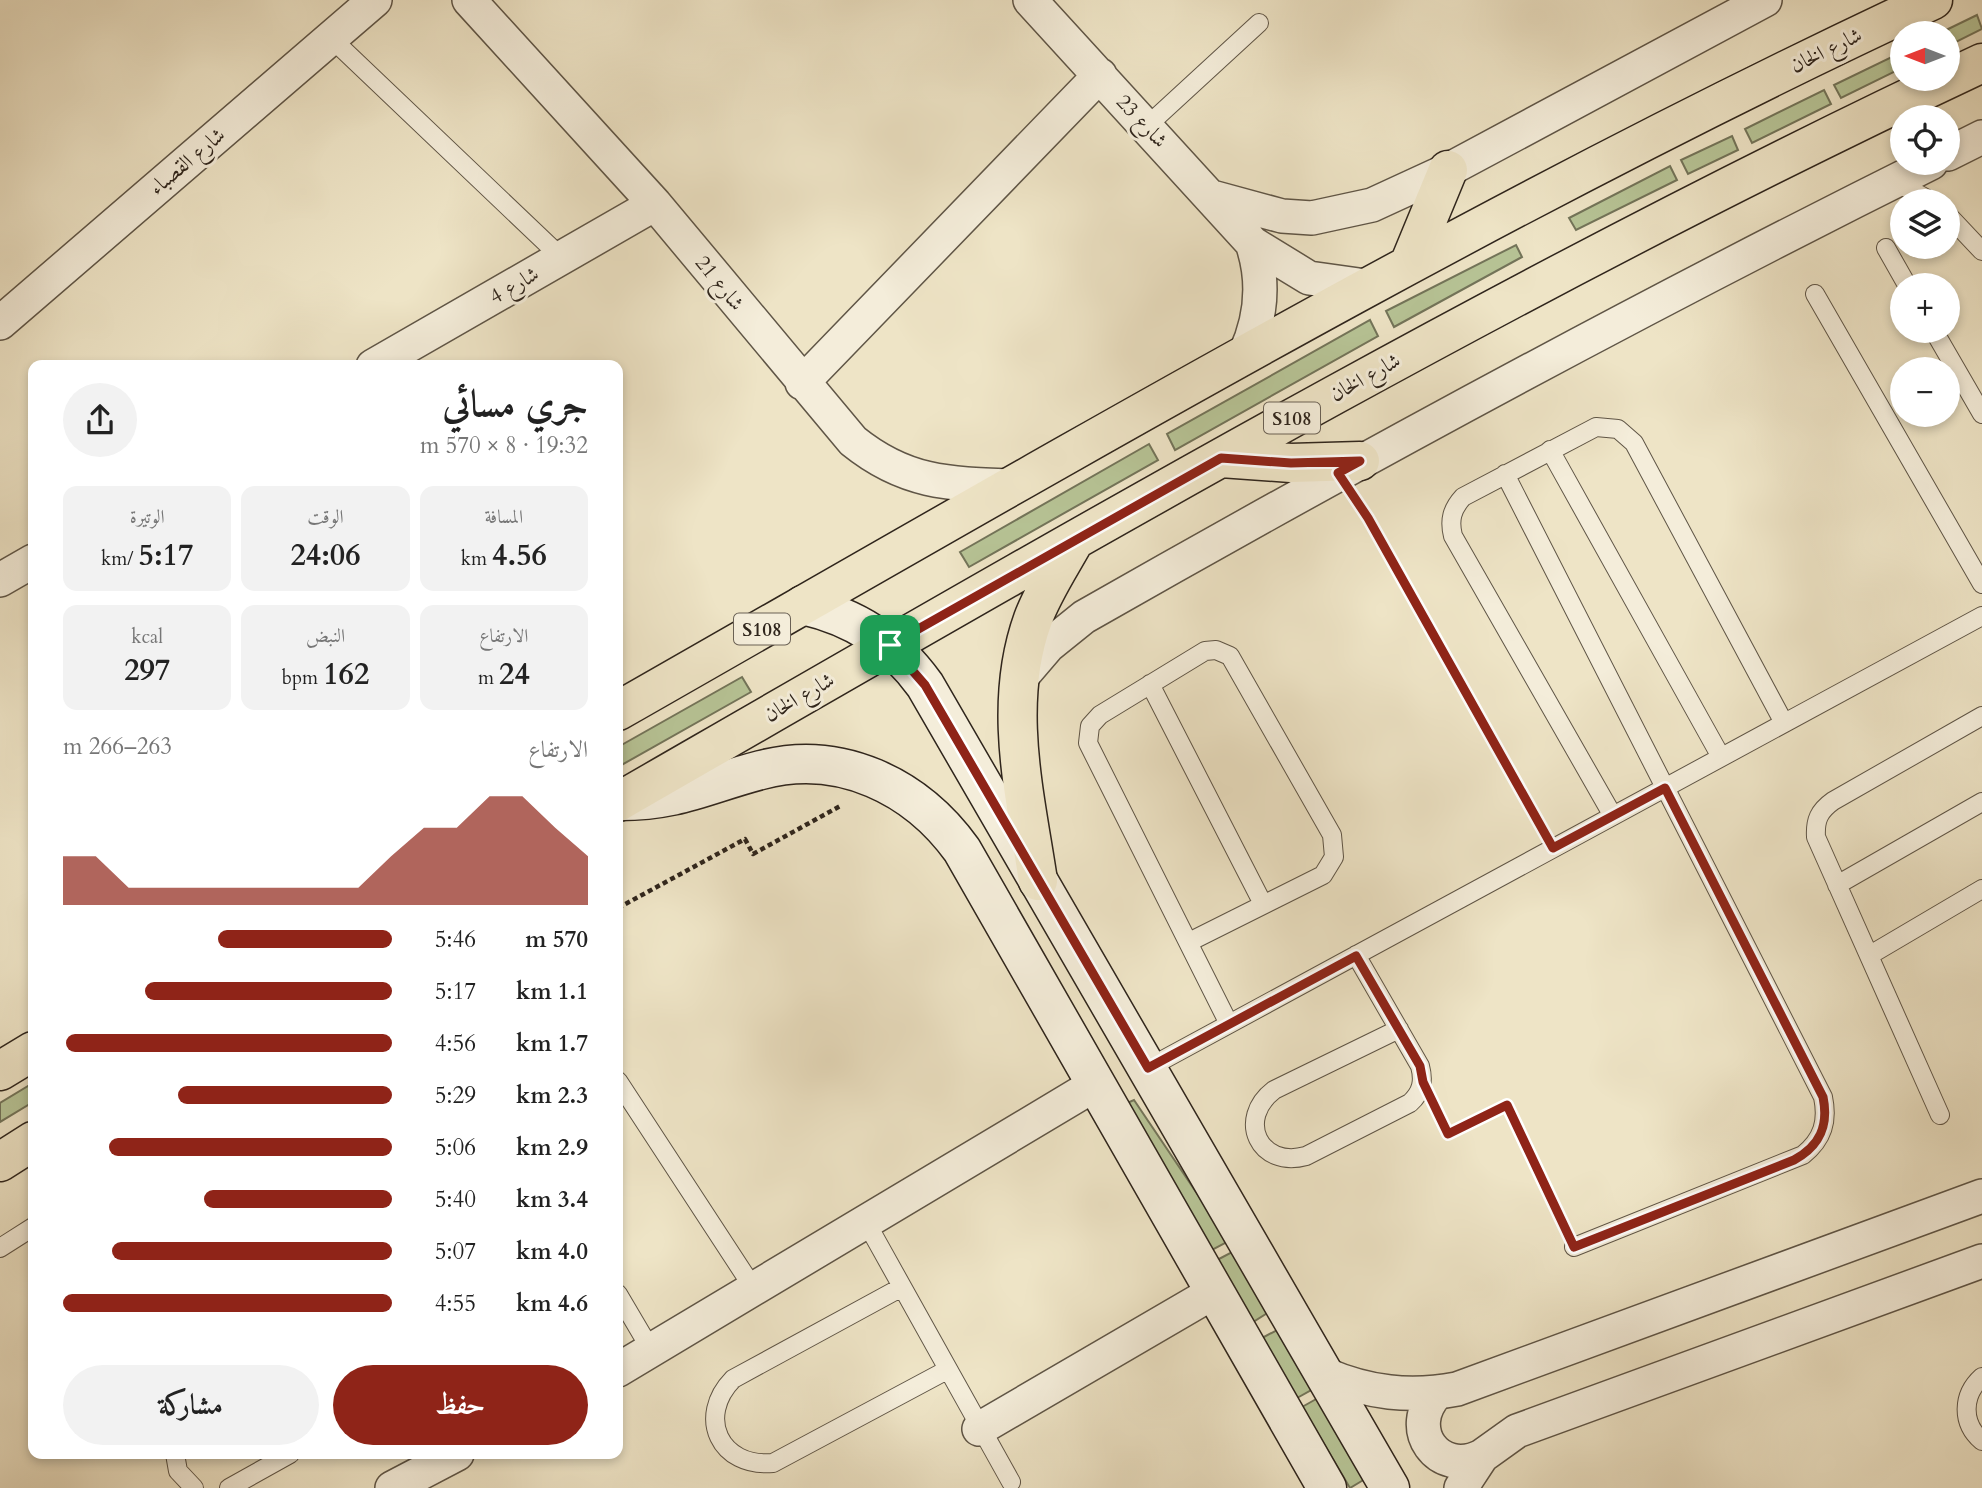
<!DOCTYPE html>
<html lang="ar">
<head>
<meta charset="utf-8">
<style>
  :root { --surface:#fff; --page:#f2f2f2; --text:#222; --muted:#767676; --accent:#8f2418 }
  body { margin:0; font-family:Cardo,Amiri,serif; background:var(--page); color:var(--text); direction:rtl; height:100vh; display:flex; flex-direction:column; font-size:26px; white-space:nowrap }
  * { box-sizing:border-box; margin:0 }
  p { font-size:23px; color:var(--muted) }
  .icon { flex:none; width:38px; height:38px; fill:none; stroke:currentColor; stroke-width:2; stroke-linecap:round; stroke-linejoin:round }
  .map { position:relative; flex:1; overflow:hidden; direction:ltr }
  .side { position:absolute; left:28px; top:360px; width:595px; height:1099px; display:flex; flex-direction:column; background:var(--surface); border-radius:14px; box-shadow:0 4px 10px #0003; direction:rtl }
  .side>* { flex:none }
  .needle { width:46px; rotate:270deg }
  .buttons { position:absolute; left:1890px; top:21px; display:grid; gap:14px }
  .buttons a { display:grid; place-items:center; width:70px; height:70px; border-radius:50%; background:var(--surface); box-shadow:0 4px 10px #0003; font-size:35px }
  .pin { position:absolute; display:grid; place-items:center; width:60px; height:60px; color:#fff; margin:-30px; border-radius:14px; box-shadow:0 4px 10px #0006 }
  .round { display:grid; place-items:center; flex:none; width:74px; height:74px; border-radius:37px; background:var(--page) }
  .headline { display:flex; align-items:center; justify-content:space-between; height:119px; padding:0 35px }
  h1 { font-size:38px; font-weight:600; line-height:52px }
  .figures { display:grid; grid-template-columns:repeat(3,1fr); gap:10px; height:119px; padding:7px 35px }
  .figures div { display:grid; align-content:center; border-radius:14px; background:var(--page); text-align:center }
  .figures b { font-size:30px; font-weight:600 }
  .figures small { font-size:19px; font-weight:400 }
  .figures p { font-size:19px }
  .chart { height:196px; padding:14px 35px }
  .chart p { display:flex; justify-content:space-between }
  .chart svg { width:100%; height:126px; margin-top:7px; fill:var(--accent); opacity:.7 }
  .action { display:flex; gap:14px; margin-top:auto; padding:14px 35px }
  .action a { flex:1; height:80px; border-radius:42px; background:var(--accent); color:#fff; font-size:28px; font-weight:600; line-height:80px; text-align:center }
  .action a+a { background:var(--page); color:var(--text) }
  ul { padding:0 35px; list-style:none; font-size:23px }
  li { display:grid; grid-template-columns:112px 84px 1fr; align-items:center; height:52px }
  li i { height:18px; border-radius:9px; background:var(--accent) }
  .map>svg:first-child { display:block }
  .green { fill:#b7c496; stroke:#737459; stroke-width:2 }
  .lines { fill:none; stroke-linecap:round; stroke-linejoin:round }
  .lane-casing { stroke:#5f5546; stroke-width:20 }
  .street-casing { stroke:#5f5546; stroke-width:36 }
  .secondary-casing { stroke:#2f251c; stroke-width:41 }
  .primary-casing { stroke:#2f251c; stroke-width:41 }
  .path { stroke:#2f251c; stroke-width:4.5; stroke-dasharray:5 3.5; stroke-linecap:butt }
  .lane { stroke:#f4edda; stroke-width:18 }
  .street { stroke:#f4edda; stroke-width:33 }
  .secondary { stroke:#f4edda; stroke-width:38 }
  .primary { stroke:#eee4c6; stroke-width:38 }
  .route-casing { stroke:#fff; stroke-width:14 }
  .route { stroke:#8f2418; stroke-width:9 }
  .labels { text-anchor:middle; stroke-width:6; stroke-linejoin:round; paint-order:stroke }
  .shield { fill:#f4edda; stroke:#6a6155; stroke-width:2 }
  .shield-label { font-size:19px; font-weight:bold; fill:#2f251c }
  .street-label { font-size:21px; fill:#2f251c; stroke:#f4edda }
</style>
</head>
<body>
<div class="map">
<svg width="1982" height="1488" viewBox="0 0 1982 1488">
  <rect width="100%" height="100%" fill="#eee4c6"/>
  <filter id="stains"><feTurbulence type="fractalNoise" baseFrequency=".00286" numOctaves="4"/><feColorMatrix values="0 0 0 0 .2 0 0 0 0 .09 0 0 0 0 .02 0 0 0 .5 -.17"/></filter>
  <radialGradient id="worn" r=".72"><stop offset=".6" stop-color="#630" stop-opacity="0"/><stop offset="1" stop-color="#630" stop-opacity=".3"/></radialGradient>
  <path class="green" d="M1977 15 1982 29 1948 46V33H1940Z
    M1902 52V68L1841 98 1834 85Z
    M1824 90 1831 104 1752 143 1745 129Z
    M1732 136 1738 150 1688 174 1681 160Z
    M1670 166 1677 180 1576 230 1569 218Z
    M1516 245 1522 257 1394 327 1386 311Z
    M1370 320 1378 336 1175 450 1167 434Z
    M1149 444 1158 460 969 567 960 552Z
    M742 677 751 692 618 767V747Z
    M33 1083V1102L0 1122V1103Z
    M1134 1100 1229 1241 1212 1250 1127 1103Z
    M1234 1251 1269 1312 1253 1322 1217 1260Z
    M1279 1329 1313 1389 1297 1398 1262 1338Z
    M1318 1398 1365 1479 1350 1488 1302 1407Z"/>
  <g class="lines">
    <defs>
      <path id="lane" d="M331 38 562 258
        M1147 126 1259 23
        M1894 181 1931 201
        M1948 215 1982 251
        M1886 248 1907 285
        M1815 294 1982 584
        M1934 331 1982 414
        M1550 450 1721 757
        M1505 474 1823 1097C1828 1121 1823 1139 1803 1155L1574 1247
        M1150 684 1263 904
        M1613 816 1453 536C1449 520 1452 509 1463 497L1596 427 1618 429 1634 443 1784 723
        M1837 885 1982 802
        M1189 942 1323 875 1334 857 1332 835 1230 656 1216 650 1205 651 1100 715 1090 726 1088 743 1229 1024
        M1356 955 1420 1066C1424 1081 1422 1092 1410 1103L1306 1156C1259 1169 1236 1119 1274 1090L1399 1029
        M1870 955 1982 889
        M1148 1068 1982 616
        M618 1081 754 1289
        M1940 1115 1816 837C1815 820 1819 811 1833 801L1982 716
        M866 1222 1011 1482
        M0 1248 33 1227
        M902 1287 733 1379C696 1417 720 1468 773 1463L947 1370
        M618 1294 651 1350
        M1982 1377C1962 1395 1961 1423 1982 1441
        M175 1454 178 1471 194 1488
        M229 1488 290 1454"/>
      <path id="street" d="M469 0 655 204 853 441C905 483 948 484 1013 486
        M1030 0 1252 243 1309 278 1366 286
        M1948 154 1982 137
        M1212 197 1282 216 1312 218 1372 205 1448 170 1765 0
        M0 323 375 0
        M1245 354C1262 317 1265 281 1252 243
        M373 366 655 204
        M802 383 1100 75
        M0 580 33 561
        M1018 681 1048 646 1084 617C1363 458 1644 306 1931 163
        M618 1370 1096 1084
        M1324 1374C1368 1393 1410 1398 1457 1389L1982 1196
        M1437 1393C1403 1428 1438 1478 1482 1456
        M979 1429 1214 1292
        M392 1488 457 1454
        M1461 1488 1482 1456 1517 1431 1982 1261"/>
      <path id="secondary" d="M803 605C855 617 894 642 925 685L1390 1488
        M620 801C679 801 707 784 761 770 840 749 916 786 962 850L1327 1488"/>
      <path id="primary" d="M1410 262 1448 170
        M1221 458 1291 463 1360 461
        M618 711C1051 464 1480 211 1933 0
        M618 802C1066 544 1513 283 1982 63
        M1038 881C1025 794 1002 705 1033 619 1043 592 1059 568 1073 543
        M0 1071 33 1051
        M0 1162 33 1141"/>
    </defs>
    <use href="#lane" class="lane-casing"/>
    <use href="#street" class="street-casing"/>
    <use href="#secondary" class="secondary-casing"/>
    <use href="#primary" class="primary-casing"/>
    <path class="path" d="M1358 503 1541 827
      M618 908 745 839 753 854 842 805
      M1436 1111 1448 1134 1507 1105 1563 1224"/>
    <use href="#lane" class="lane"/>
    <use href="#street" class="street"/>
    <use href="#secondary" class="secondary"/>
    <use href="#primary" class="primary"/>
  </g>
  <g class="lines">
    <defs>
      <path id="route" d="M1221 458 1291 463 1360 461 1338 473 1368 518 1553 848 1665 788 1823 1097C1829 1126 1820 1146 1794 1160L1574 1247 1507 1105 1448 1134 1423 1082 1420 1066 1356 956 1148 1068 925 685 890 645Z"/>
    </defs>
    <use href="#route" class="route-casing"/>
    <use href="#route" class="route"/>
  </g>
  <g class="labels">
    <g class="shield">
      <rect x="1264" y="402.5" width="56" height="31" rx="5"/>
      <rect x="734" y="613.5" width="56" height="31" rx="5"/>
    </g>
    <g class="shield-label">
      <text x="1292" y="425">S108</text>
      <text x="762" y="636">S108</text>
    </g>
    <g class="street-label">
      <text transform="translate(1826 50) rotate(-26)" y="7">شارع الخان</text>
      <text transform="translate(1142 121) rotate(47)" y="7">شارع 23</text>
      <text transform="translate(187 161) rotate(-40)" y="7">شارع القصباء</text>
      <text transform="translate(720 283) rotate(51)" y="7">شارع 21</text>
      <text transform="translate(514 285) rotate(-30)" y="7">شارع 4</text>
      <text transform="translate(1365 377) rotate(-29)" y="7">شارع الخان</text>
      <text transform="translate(799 697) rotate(-30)" y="7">شارع الخان</text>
    </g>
  </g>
  <rect width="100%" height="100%" filter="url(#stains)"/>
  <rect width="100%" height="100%" fill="url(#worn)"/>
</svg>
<div class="buttons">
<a><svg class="needle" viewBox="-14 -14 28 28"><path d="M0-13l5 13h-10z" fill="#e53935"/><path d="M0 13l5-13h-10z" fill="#767676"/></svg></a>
<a><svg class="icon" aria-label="locate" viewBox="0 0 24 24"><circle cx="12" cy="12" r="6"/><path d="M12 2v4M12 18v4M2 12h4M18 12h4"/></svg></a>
<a><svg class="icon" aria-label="layers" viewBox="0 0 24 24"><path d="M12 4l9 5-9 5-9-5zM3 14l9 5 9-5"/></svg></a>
<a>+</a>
<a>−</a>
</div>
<div class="pin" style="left:890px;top:645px;background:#1e9e55"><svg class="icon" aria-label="arrive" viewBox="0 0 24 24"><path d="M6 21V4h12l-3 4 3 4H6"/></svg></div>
<section class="side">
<div class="headline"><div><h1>جري مسائي</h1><p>19:32 · 8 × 570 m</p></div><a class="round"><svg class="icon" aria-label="share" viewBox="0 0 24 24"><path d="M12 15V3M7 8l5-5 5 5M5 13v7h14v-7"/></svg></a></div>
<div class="figures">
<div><p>المسافة</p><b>4.56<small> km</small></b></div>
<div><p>الوقت</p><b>24:06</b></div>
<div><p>الوتيرة</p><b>5:17<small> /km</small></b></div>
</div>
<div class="figures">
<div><p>الارتفاع</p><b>24<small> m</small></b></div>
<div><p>النبض</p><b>162<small> bpm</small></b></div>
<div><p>kcal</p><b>297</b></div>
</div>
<div class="chart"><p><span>الارتفاع</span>263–266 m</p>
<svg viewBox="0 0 160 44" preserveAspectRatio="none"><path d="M0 44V27L10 27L20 38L30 38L40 38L50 38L60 38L70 38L80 38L90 38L100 27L110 17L120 17L130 6L140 6L150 17L160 27V44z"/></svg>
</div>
<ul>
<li><b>570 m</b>5:46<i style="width:53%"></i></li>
<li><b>1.1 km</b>5:17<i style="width:75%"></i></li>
<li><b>1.7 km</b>4:56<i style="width:99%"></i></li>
<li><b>2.3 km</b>5:29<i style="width:65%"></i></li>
<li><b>2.9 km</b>5:06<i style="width:86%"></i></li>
<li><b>3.4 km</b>5:40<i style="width:57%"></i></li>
<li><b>4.0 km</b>5:07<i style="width:85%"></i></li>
<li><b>4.6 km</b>4:55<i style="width:100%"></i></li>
</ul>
<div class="action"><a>حفظ</a><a>مشاركة</a></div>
</section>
</div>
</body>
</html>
